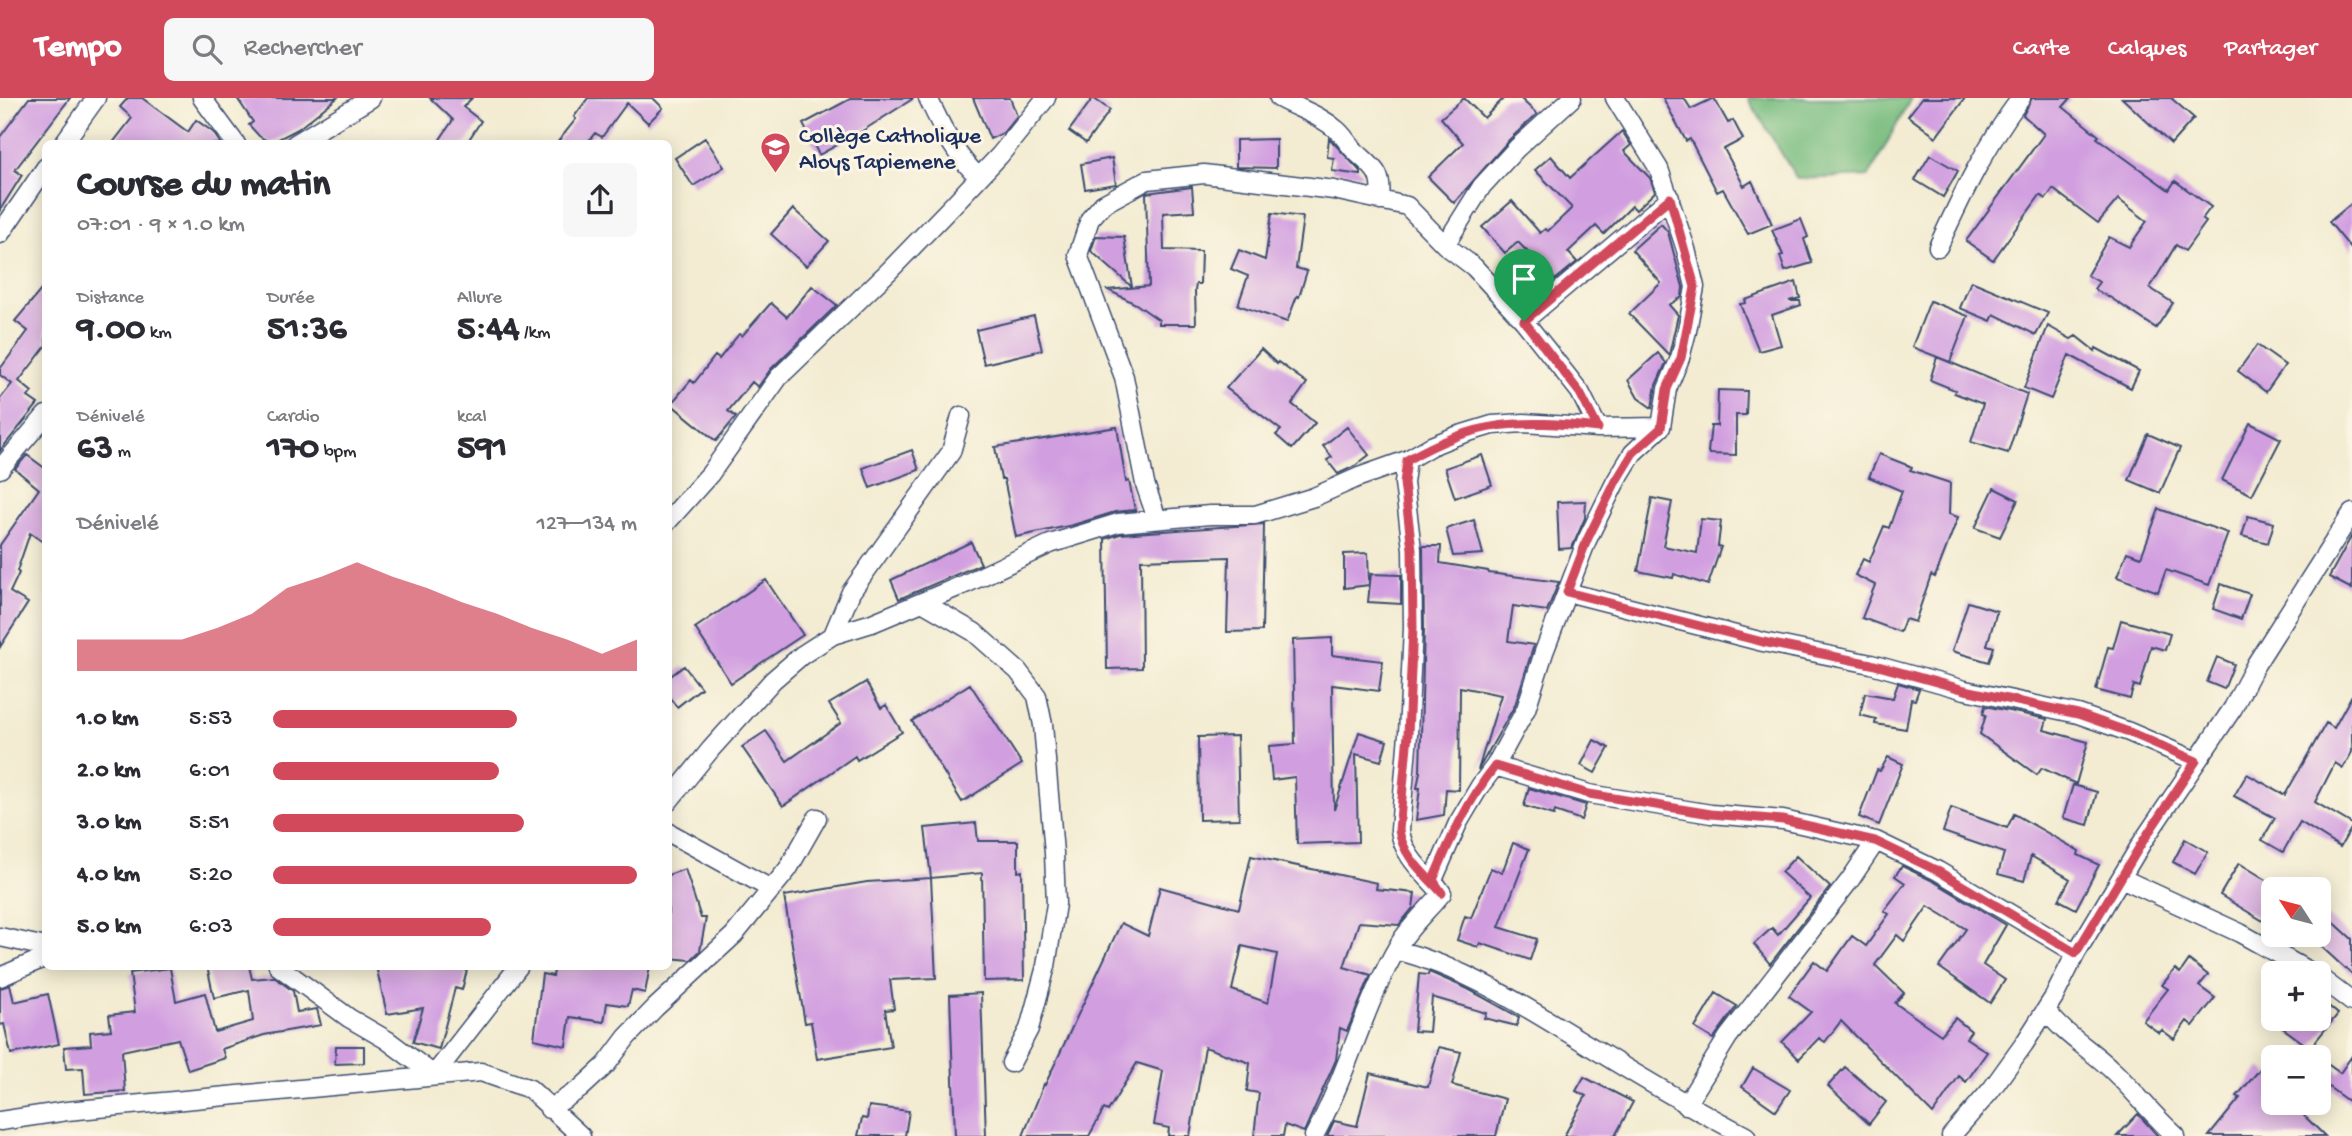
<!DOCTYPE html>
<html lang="fr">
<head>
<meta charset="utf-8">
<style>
  :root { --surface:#fff; --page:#f7f7f7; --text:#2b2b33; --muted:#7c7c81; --accent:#d1495b }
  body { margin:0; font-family:"Gochi Hand",sans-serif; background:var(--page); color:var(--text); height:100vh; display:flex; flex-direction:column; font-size:26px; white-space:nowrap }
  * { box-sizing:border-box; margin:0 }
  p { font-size:23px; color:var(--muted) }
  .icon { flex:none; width:38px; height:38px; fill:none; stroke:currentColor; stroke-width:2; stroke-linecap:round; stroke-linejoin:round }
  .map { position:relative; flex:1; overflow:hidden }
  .drawer { position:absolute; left:42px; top:42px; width:630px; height:830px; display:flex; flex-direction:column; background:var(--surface); border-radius:10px; box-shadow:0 4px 18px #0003 }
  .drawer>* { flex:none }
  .needle { width:46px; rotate:306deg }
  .buttons { position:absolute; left:2261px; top:779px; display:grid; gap:14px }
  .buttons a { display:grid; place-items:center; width:70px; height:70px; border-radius:10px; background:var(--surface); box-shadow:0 4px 18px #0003; font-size:35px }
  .pin { position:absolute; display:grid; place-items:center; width:60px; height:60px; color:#fff; margin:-72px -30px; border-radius:50% 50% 50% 0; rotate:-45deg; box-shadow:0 0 7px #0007 }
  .pin .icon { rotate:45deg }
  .round { display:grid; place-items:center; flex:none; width:74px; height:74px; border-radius:10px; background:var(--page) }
  .head { display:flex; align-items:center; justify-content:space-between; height:119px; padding:0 35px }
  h1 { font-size:38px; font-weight:700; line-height:52px }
  .stats { display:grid; grid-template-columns:repeat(3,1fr); gap:10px; height:119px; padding:7px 35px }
  .stats div { display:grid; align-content:center }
  .stats b { font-size:35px; font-weight:700 }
  .stats small { font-size:19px; font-weight:400 }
  .stats p { font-size:19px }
  .chart { height:196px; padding:14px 35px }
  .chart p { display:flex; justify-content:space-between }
  .chart svg { width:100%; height:126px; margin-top:7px; fill:var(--accent); opacity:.7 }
  ul { padding:0 35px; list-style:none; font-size:23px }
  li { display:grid; grid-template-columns:112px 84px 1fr; align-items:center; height:52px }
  li i { height:18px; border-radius:9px; background:var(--accent) }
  header { display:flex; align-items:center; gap:42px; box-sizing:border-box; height:98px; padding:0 35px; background:var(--accent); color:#fff }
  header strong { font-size:33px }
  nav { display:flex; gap:38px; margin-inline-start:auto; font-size:24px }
  .search { width:490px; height:63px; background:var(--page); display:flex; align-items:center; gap:18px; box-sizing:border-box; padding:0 24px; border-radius:10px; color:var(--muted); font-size:26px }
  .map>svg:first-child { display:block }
  .forest { fill:#7abd80; stroke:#4a766f; stroke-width:2 }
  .building { fill:#d19fe0; fill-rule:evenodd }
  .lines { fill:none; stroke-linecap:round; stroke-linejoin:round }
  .minor-casing { stroke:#3b4b6f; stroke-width:21 }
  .minor { stroke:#fff; stroke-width:18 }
  .route-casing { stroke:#fff; stroke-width:14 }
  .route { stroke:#d1495b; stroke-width:9 }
  .labels { text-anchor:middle; stroke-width:6; stroke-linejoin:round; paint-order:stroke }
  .poi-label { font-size:23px; fill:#1b2f5e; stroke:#fcf5e5; text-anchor:start }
</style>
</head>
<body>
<header>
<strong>Tempo</strong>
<div class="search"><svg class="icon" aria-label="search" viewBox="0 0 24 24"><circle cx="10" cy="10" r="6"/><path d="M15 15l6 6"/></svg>Rechercher</div>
<nav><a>Carte</a><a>Calques</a><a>Partager</a></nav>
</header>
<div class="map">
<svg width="2352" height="1038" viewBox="0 0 2352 1038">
  <rect width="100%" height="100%" fill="#fcf5e5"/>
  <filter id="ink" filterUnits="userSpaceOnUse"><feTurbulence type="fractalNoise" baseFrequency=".0143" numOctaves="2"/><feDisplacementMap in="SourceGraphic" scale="14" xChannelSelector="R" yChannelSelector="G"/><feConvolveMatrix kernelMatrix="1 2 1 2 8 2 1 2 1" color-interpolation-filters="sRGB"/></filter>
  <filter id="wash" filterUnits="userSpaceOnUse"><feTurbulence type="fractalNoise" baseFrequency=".00686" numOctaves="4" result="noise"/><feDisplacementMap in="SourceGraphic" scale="28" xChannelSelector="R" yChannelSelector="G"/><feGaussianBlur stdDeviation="1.57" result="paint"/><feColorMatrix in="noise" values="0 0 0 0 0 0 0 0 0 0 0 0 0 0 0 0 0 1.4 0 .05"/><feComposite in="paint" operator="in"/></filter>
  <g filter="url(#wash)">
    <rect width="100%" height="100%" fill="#f3ecd2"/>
    <path class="forest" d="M1748 0H1911L1869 78 1797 81Z"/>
    <g id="blocks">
      <path class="building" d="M29 0H70L15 72 22 77 0 112V39Z
        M128 0H142L188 34 196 22 213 34 221 46H112L132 20 120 9Z
        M237 0H337L298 31 271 45 259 38 249 27 253 24Z
        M430 0H472L463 9 481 23 466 46H437L453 22Z
        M588 0H653L663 10 648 25 627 5 602 39 595 35 586 46H556L576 21 574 19Z
        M852 0H914L856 37 819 57 803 26Z
        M973 0H1010L1017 18 1003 35 990 41Z
        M1093 0 1110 12 1086 45 1069 33Z
        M1464 0 1484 20 1504 0H1520L1537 16 1509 42 1454 105 1428 79 1463 45 1441 20Z
        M1663 0H1684L1691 11 1714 0 1728 25 1733 22 1743 41 1724 51 1744 88 1752 83 1772 126 1748 136 1723 91 1717 94 1690 41 1686 43Z
        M1922 0H1965L1936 39 1908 18Z
        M2032 0H2071L2063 9 2099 38 2097 40 2169 92 2175 83 2211 109 2202 121 2206 124 2185 153 2176 147 2150 190 2173 205 2156 230 2108 198V199L2094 191 2099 184 2087 177 2109 139 2129 149 2147 123 2118 101 2098 125 2053 91 2046 101 2040 97 1993 162 1966 143 2044 36 2023 17Z
        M2122 0H2171L2194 20 2171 46Z
        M1622 33 1631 47 1624 53 1650 80 1655 94 1636 112 1632 108 1604 136 1596 128 1568 154 1577 164 1555 182 1518 144 1505 155 1482 129 1512 103 1540 135 1545 131 1548 133 1572 110 1535 72 1551 58 1570 80Z
        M705 40 724 69 693 88 675 60Z
        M1329 40 1361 74V77L1332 73 1334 60 1327 59Z
        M1276 41V70L1236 69V42Z
        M1930 57 1958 73 1943 99 1915 82Z
        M1112 60 1116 86 1085 91 1081 66Z
        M1192 89 1194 113 1163 115 1164 152 1201 153 1200 186H1196L1195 193 1196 226H1159V222L1136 206 1108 192 1149 188 1146 95Z
        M2352 105V152L2329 124Z
        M793 111 829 143 806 168 771 136Z
        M1272 115 1303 119 1296 170 1307 173 1299 199 1297 198 1287 224 1238 207 1248 178 1231 171 1239 152 1265 162Z
        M1801 121 1808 139 1804 141 1812 165 1785 173 1780 158 1783 157 1772 132Z
        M1661 126 1668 134 1683 189 1682 199 1669 207 1678 217 1669 257 1629 216 1661 185 1632 152Z
        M1096 138 1124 139 1132 189 1091 153Z
        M1971 183 2048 215 2036 237 1994 216 1991 223 1960 210Z
        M1796 184 1800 200 1789 203H1800L1801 207 1772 217 1781 247 1759 253 1740 206 1746 205 1745 202Z
        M46 186V248L19 283 32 294 28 299 38 306 0 353V301L12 286 0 277V271L28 233 15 223Z
        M812 188 837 207 771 271 758 289 752 284 728 313 736 319 716 343 671 306 691 282 694 285 715 258 719 261 739 236 742 238 771 205 787 219Z
        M1930 203 1968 218 1950 264 1912 249Z
        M1034 218 1042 252 984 266 976 232Z
        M2048 228 2071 241 2076 238 2095 253 2096 250 2139 273 2131 290 2069 257 2051 301 2024 290Z
        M2257 247 2285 267 2266 294 2238 273Z
        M1261 251 1277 266 1278 264 1307 285 1292 306 1315 325 1292 351 1276 337 1281 332 1226 290Z
        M1658 255 1666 265 1656 287 1652 310 1638 300 1628 282Z
        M1937 259 2027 296 2008 355 1971 344 1983 306 1954 295 1955 292 1930 282Z
        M1718 292 1747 293 1746 317H1736V357L1710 356 1708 354 1711 328H1717Z
        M2250 325 2281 341 2252 397 2222 382Z
        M1117 329 1126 384 1129 383 1135 412 1115 414 1073 427 1016 439 1004 381H1001L995 349Z
        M1347 329 1369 357 1355 368 1338 376 1327 362 1332 359 1323 348Z
        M2148 336 2180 350 2160 395 2129 382Z
        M912 352 919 372 870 390 863 370Z
        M1879 356 1912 369 1910 372 1950 385 1949 416 1958 419 1935 479 1931 477 1915 524 1905 521 1900 534 1862 520 1875 487 1855 477 1863 461 1869 464 1884 428 1889 430 1902 393 1869 379Z
        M27 357 46 371V446L30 435 17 473 19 475 10 494 28 505 0 549V447L39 391 15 371Z
        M1482 357 1492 387 1455 400 1445 370Z
        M1994 390 2018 402 2000 439 1975 430Z
        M1652 400 1672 404 1663 448 1697 455 1701 421 1721 423 1718 448 1721 449 1708 487 1674 476 1673 480 1638 473Z
        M1586 403 1585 420 1572 450 1559 451 1557 404Z
        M2159 411 2228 435 2209 487 2166 472 2158 494 2117 479 2127 454 2141 459Z
        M2248 418 2274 425 2268 445 2242 438Z
        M1474 422 1483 456 1453 458 1446 431Z
        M1264 426 1262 533 1227 534 1229 459 1141 462 1142 570 1107 571 1105 441 1120 436Z
        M2352 437V491L2329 479Z
        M971 444 981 466 899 501 891 482Z
        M1423 448H1441L1440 465 1488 473 1489 475 1559 484 1547 513 1513 508 1508 543 1534 547 1515 607 1478 672 1501 597 1460 589 1459 692 1446 691 1444 717 1416 722 1420 690H1417L1420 674 1424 530Z
        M1368 455 1369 487 1344 490V456Z
        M1371 476 1401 477V506L1368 504Z
        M766 482 803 537 731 585 695 530Z
        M2221 486 2250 496 2241 521 2213 511Z
        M1968 504 1997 513 1987 547 1994 549 1989 564 1952 553Z
        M2121 522 2170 536 2165 552 2151 548 2140 589 2134 587 2130 601 2096 592 2108 549 2113 550Z
        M1332 540V557L1383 563 1379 593 1332 587 1334 712 1359 634 1387 643 1381 663 1356 656 1358 744 1297 746 1295 679 1272 682 1269 648 1295 646 1293 542Z
        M2217 559 2234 566 2224 591 2207 584Z
        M684 568 701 590 677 609 668 598V580Z
        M866 584 881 610 886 607 902 634 857 662 855 658 783 708 742 649 766 633 787 663 841 625 829 606Z
        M1898 585 1919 591 1915 602 1911 601 1906 631 1875 626 1876 621 1860 617 1865 595 1893 600Z
        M970 586 1022 666 962 704 912 623Z
        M2352 597V654L2343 670 2335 665 2315 704 2352 726V729L2340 749 2300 724 2283 754 2262 742 2275 720 2234 698 2247 676 2285 697 2326 625 2334 630Z
        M1985 608 2047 621 2044 632 2088 644 2076 686 2042 670 2037 677 1980 636 1986 617 1983 616Z
        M1237 638 1239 721 1199 722 1198 639Z
        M1594 642 1609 650 1595 675 1581 667Z
        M1888 659 1903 666 1879 727 1859 719 1877 672 1880 673Z
        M2073 687 2097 694 2088 727 2063 720Z
        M1529 690 1586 707 1581 722 1555 713 1554 717 1524 708Z
        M1951 710 2007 730 2014 716 2079 753 2078 757 2099 767 2076 811 2059 802 2070 781 2031 758 2024 783 1998 776 2004 755 1943 734Z
        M976 725 978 743H1018V774L1022 773 1024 882 984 883 982 775 931 780 925 730Z
        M2185 741 2208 754 2195 776 2173 764Z
        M1513 745 1529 751 1499 829 1537 841 1530 862 1480 845 1478 849 1457 842 1465 818 1471 820 1491 770 1502 775Z
        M1251 758 1377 785 1376 791 1415 795 1413 810 1399 827 1359 824 1344 869 1371 877 1347 933 1340 930 1336 962 1304 1034 1285 1027 1283 1038H1254L1259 995 1247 993 1250 965 1205 949 1190 1038H1168L1169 1030 1154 1027 1163 973 1137 965 1108 1013 1104 1011 1089 1038H1023L1044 986 1045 987 1121 825 1148 838 1160 789 1239 811ZM1242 848 1277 856 1268 905 1232 892Z
        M1796 758 1830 789 1770 866 1754 846 1772 830 1778 837 1810 800 1781 774Z
        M2239 765 2273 786V829L2220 797Z
        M1902 768 1933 783 2006 827 1983 867 2005 882 1990 905 1939 869 1966 831 1928 808 1904 843 1897 837 1875 867 1904 895 1895 905 1941 937 1955 920 1971 933 1966 940 1987 954 1966 984 1959 978 1933 1016 1841 923 1825 944 1819 940 1799 961 1782 944 1811 914 1789 898 1814 863 1827 873 1852 838 1866 848 1889 816 1884 813 1905 785 1895 778Z
        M685 771 701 820H706L700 853 691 862 668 860V777Z
        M931 780 936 880 890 882 894 911 885 912 891 949 817 961 811 924 805 925 784 798 867 784Z
        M2327 818 2352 841V877L2310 838 2319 836V828Z
        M2189 862 2208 877 2199 888 2215 900 2193 928 2187 923 2174 941 2162 932 2159 935 2143 923 2168 891 2162 887 2175 871 2180 875Z
        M207 868H249L252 881 274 879 293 893 297 914 317 911 321 927 264 937 222 951 225 960 188 972 178 941 122 953 125 993 85 996 83 970 66 971 64 949 91 947 90 934 111 932 109 917 135 914 130 875 170 870 176 903 205 895 215 934 253 923 249 892 214 900Z
        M376 868H468L462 892 455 890 439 951 413 944 423 910 387 916Z
        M555 868H650L645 895 632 892 628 908 607 905 604 924 570 919 566 948 534 941 542 876 553 878Z
        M1429 874 1468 891 1519 919 1517 928 1484 920 1486 915 1432 899 1429 934 1414 933 1419 876 1428 877Z
        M10 887 14 904 48 896 59 946 11 956 4 926 0 927V890Z
        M981 895 986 1038H955L950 897Z
        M1716 895 1737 908 1713 941 1695 930Z
        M2319 900 2338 916 2310 950 2269 920H2319Z
        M336 948H364V965L335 966Z
        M1439 949 1461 954 1452 987 1505 1001 1496 1038H1327L1334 1023 1357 1028 1370 975 1428 989Z
        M2352 958V1006L2319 982V960L2340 975Z
        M1845 969 1886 1004 1869 1026 1828 988Z
        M1753 970 1790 992 1776 1013 1742 989Z
        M2261 970 2273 980V1004H2290L2325 1038H2209L2240 1000 2237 998Z
        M1584 979 1633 1004 1615 1038H1564L1586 998 1576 993Z
        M869 1008 909 1013 905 1038H858L862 1020 867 1021Z
        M2138 1016 2158 1038H2117Z"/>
    </g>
  </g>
  <g filter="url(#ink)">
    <use href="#blocks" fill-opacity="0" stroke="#3b4b6f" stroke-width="2"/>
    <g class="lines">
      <defs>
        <path id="minor" d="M202 0 236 46
          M928 0C942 29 954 57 979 79
          M1279 0C1299 11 1320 17 1337 32 1344 38 1348 46 1355 53 1374 71 1383 73 1380 103
          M63 46 96 0
          M295 46 371 0
          M0 136 46 69
          M1445 147 1482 88 1517 50 1572 0
          M1938 149C1963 95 1985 48 2021 0
          M1524 223 1670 100
          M1407 362 1404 385 1412 451 1413 530 1408 636 1400 732C1403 757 1420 771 1437 790
          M0 371 46 317
          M1157 421 1145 386 1124 279 1078 157 1090 121 1103 106 1147 82 1204 76 1334 92 1407 108 1445 147 1474 169 1524 223 1580 294 1598 330
          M668 423 710 376 779 279 889 173 951 109 1000 57 1046 0
          M1567 494 1763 544 1871 566 1965 592 2078 616 2129 634 2196 663
          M922 504 974 534 1018 573 1037 598 1043 627 1054 755 1056 806 1046 868 1029 931 1011 965
          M833 537 851 494 951 354 961 318
          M1495 668 1589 696 1711 716 1783 722 1876 743 1938 773 2076 855
          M668 704 711 651 773 582 802 557 833 537 872 525 965 486 1050 446 1118 425 1210 417H1255L1314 399 1359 379 1407 362 1431 348 1456 338 1492 327 1524 325 1598 330 1661 329
          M668 734 771 791
          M2121 780 2240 835 2312 875
          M0 839 46 849
          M1397 852C1470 872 1524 908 1588 947 1640 979 1691 1010 1746 1038
          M278 868 349 920 387 942 434 977 519 868
          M0 879 46 859
          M2319 879 2352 904
          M2046 912C2063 936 2089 950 2111 971 2134 992 2152 1017 2176 1038
          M1686 1007 1728 939 1850 782 1876 743
          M549 1011 580 991 606 967 627 939 655 910 734 837 788 771 817 720
          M0 1023 67 1013 481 974 530 991 581 1038
          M1314 1038C1348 976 1364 905 1400 845 1411 827 1429 811 1442 795L1433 782 1458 725 1480 688 1495 668 1526 611 1544 554 1587 442 1616 383 1633 355 1661 329 1667 291 1680 260 1687 233 1695 189 1686 151 1659 71 1615 0
          M1951 1038 1991 992 2024 946 2054 899 2076 855 2143 743 2233 610 2256 566 2352 415"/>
      </defs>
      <use href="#minor" class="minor-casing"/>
      <use href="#minor" class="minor"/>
    </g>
  </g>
  <g class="lines" filter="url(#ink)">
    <defs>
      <path id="route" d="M1670 100 1695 189 1681 260 1667 291 1661 330 1633 355 1616 383 1587 442 1567 494 1763 544 1871 566 1965 592 2078 616 2129 634 2196 663 2143 743 2076 855 1938 773 1875 743 1783 722 1711 716 1589 696 1495 668C1468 703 1450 741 1433 782L1442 795C1424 775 1403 759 1399 732L1408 636 1413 530 1412 451 1404 385 1407 362C1476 322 1520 321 1598 330L1580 295 1524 223Z"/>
    </defs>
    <use href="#route" class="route-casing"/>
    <use href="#route" class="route"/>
  </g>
  <defs>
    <symbol id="school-pin" viewBox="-11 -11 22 30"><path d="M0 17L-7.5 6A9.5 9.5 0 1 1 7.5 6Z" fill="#d1495b" stroke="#fcf5e5"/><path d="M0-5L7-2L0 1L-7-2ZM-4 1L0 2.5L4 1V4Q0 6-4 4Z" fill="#fff"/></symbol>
  </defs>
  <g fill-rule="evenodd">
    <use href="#school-pin" x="758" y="32" width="35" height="47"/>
  </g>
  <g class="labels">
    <g class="poi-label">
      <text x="799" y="44">Collège Catholique<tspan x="799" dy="26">Aloys Tapiemene</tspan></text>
    </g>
  </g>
</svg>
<div class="buttons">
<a><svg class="needle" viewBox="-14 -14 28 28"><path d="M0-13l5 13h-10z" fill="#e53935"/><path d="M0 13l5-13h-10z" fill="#7c7c81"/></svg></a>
<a>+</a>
<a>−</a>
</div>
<div class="pin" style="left:1524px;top:223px;background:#1e9e55"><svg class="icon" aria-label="arrive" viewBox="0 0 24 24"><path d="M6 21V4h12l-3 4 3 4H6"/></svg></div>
<section class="drawer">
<div class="head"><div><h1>Course du matin</h1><p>07:01 · 9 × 1.0 km</p></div><a class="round"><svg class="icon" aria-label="share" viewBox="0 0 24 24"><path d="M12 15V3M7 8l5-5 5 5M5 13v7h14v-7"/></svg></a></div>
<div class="stats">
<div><p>Distance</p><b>9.00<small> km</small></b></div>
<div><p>Durée</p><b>51:36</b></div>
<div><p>Allure</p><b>5:44<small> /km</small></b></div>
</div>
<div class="stats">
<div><p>Dénivelé</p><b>63<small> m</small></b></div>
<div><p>Cardio</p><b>170<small> bpm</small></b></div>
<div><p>kcal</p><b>591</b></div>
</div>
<div class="chart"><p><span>Dénivelé</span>127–134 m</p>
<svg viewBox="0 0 160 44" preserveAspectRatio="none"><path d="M0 44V33L10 33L20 33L30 33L40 29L50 24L60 15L70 11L80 6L90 11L100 15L110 20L120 24L130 29L140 33L150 38L160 33V44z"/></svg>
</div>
<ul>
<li><b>1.0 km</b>5:53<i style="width:67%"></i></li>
<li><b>2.0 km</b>6:01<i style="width:62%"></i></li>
<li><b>3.0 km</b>5:51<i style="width:69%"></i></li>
<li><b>4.0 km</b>5:20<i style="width:100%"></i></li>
<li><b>5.0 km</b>6:03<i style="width:60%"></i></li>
</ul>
</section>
</div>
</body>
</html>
